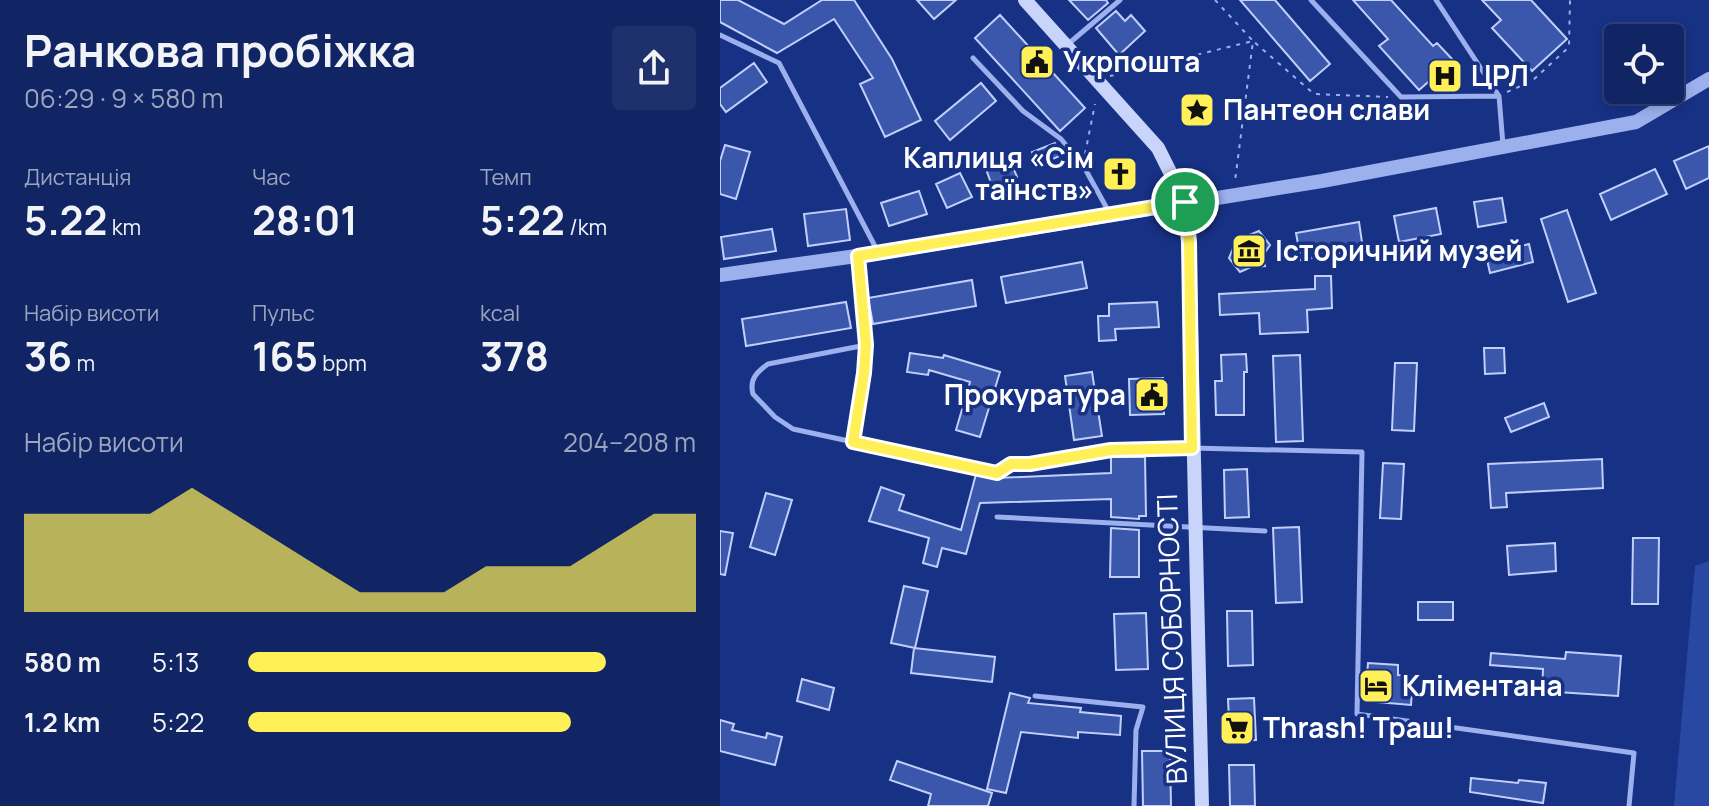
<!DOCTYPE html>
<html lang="uk">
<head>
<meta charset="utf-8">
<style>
  :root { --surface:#112564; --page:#1e316d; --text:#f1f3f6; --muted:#9ca5bf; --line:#304278; --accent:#fff057 }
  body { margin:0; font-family:Manrope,sans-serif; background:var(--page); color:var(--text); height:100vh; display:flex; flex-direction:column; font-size:30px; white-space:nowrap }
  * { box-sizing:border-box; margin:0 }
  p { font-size:26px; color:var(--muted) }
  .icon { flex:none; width:44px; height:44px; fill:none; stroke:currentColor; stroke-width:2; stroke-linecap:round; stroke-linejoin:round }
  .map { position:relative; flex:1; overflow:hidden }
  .drawer { display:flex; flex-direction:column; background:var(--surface); width:720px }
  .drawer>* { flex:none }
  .fabs { position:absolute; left:884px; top:24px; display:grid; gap:16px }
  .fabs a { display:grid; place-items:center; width:80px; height:80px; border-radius:8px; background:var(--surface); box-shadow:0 4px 12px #0003,0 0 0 2px var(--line); font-size:40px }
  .pin { position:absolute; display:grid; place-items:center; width:68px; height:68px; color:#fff; margin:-34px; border:4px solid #fff; border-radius:50%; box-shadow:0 2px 8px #0007 }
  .round { display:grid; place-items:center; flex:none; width:84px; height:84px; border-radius:8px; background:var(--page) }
  .summary { display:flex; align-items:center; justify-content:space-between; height:136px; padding:0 24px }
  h1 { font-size:44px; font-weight:700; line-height:60px }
  .figures { display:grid; grid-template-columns:repeat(3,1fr); gap:12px; height:136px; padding:8px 24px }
  .figures div { display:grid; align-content:center }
  .figures b { font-size:40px; font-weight:700 }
  .figures small { font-size:22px; font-weight:400 }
  .figures p { font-size:22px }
  .chart { height:224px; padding:16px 24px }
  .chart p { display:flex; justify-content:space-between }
  .chart svg { width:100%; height:144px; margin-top:8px; fill:var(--accent); opacity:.7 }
  ul { padding:0 24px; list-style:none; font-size:26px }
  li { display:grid; grid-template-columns:128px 96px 1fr; align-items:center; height:60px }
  li i { height:20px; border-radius:10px; background:var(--accent) }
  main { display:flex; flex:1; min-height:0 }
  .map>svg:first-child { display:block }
  .green { fill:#2948a4 }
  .building { fill:#3b57ac; stroke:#c1cffa; stroke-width:2 }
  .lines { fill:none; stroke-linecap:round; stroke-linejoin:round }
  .path { stroke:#9bb0ed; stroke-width:2; stroke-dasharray:4 6; stroke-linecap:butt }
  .service { stroke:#9bb0ed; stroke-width:5 }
  .tertiary { stroke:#9bb0ed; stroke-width:14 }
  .secondary { stroke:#c8d4f9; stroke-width:14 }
  .route-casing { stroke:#fff; stroke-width:16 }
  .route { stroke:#fff057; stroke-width:10 }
  .labels { text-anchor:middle; stroke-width:7; stroke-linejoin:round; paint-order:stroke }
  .poi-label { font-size:28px; font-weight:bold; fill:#fff; stroke:#173185; text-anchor:start }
  .street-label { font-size:28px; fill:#fff; stroke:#173185 }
</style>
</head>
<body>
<main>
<section class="drawer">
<div class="summary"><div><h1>Ранкова пробіжка</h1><p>06:29 · 9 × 580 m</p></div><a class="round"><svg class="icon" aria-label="share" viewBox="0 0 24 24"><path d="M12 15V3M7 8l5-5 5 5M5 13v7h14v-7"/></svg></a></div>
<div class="figures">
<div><p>Дистанція</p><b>5.22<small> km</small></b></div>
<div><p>Час</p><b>28:01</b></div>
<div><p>Темп</p><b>5:22<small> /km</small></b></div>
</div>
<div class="figures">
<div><p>Набір висоти</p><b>36<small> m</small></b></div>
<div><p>Пульс</p><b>165<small> bpm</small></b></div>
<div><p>kcal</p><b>378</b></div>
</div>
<div class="chart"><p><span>Набір висоти</span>204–208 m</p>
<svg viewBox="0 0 160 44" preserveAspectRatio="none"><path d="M0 44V14L10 14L20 14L30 14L40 6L50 14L60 22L70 30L80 38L90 38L100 38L110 30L120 30L130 30L140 22L150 14L160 14V44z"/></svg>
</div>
<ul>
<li><b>580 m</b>5:13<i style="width:80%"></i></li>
<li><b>1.2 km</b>5:22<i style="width:72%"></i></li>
</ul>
</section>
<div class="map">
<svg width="989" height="806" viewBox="0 0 989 806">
  <rect width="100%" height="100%" fill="#173185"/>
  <path class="green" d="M989 561V806H954L975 566Z"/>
  <path class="building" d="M0 0H18L64 24 102 0H134L172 59 201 120 165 137 140 84 153 78 114 19 57 53 0 22Z
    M197 0H236L214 19Z
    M349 0H386L388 3 368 20Z
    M520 0H555L610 64 590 81Z
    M633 0H671L713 46 717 43 733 60 699 90 659 46 668 39Z
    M762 0H811L847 39 812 71 772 28 781 20Z
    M396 11 405 21 411 15 425 31 399 55 376 28Z
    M280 15 365 108 340 131 255 38Z
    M34 63 47 82 6 112 0 104V88Z
    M261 83 276 101 230 140 215 121Z
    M335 143 340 156 317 165 312 152Z
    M5 145 30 152 16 199 0 194V161Z
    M989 146V178L966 189 954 161Z
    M289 157 297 177 272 186 265 166Z
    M935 169 947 194 891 220 880 194Z
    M240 173 252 197 227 208 216 184Z
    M199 191 207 214 169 226 161 203Z
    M782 198 786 222 758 227 754 202Z
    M716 208 721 234 679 242 674 216Z
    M126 209 130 240 88 246 84 214Z
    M847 210 876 293 848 302 821 219Z
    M639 222 643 249 581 260 576 233Z
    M52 229 56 251 4 259 1 237Z
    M539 231 550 245 542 257 545 266 531 267 520 272 509 258 514 246 524 237Z
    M809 244 813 262 770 273 766 255Z
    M362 262 367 288 286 303 281 277Z
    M595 276H611L612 308 587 310 588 332 540 334 539 313 500 315 499 294 595 289Z
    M252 280 256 306 153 324 148 298Z
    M126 302 131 328 26 346 22 319Z
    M437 302 439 327 395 329 396 340 379 341 378 316H389V304Z
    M764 348H784L785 373 765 374Z
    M190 353 223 358 224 355 280 372 260 437 236 430 250 382 209 370 208 375 187 372Z
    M526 354 527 372H524V415H496L495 381H502L501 355Z
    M580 355 583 441 556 442 553 356Z
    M675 363H697L694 431 672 430Z
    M372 372 382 436 354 440 345 376Z
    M443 378 444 414 410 415 409 379Z
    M824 403 829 417 791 432 785 418Z
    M391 457H425L426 516H419V519L391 517V499L260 503 246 554 222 548 217 567 203 563 209 538 149 521 161 487 184 495 179 510 241 530 256 474 277 478 391 473Z
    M882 459 883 488 786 493 787 507 771 508 768 464Z
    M663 463 684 464 681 519 660 518Z
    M527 469 529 517 505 518 504 470Z
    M46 493 72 500 55 555 30 547Z
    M579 527 582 602 556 603 553 528Z
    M391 528 419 530V577H390Z
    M0 531 13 533 5 575 0 574Z
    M913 538H939L938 604H912Z
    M835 543 836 571 789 575 787 546Z
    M184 586 208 591 195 648 171 643Z
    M698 602H733V620H698Z
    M507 611H532L533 665 508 666Z
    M426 613 428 669 396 670 394 614Z
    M194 648 275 657 272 682 191 673Z
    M846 652 901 656 898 696 822 691 823 669 770 665 771 653 845 659Z
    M648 663 678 665V675L693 676 691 705 645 701Z
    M82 679 114 688 109 710 77 701Z
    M290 693 310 698 308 703 361 708 360 712 401 716 400 735 358 732V738L301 732 286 793 267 789Z
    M534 698 536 740 510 741 508 699Z
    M0 720 14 724 12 730 46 738 47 733 62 737 55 765 0 751Z
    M422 751H450L451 806H423Z
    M177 761 272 793 268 806H208L211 794 170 780Z
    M509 765H534L535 806H510Z
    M751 778 798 783 799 780 826 783 823 803 750 792Z"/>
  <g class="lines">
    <path class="path" d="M495 0 533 41 515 181
      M390 76 533 41 594 94 668 97
      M787 92 812 81 849 47 850 0
      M365 154 375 104"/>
    <path class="service" d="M591 0 681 97 779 96 716 0
      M0 35 59 63 158 252
      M347 45 400 0
      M253 58 303 111 341 139 363 165 390 214
      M779 96 783 145
      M138 259 146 345 48 364C37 372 29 379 33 394L55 417 73 429 277 473 291 464H310L391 450 472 448 642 452 637 714 914 753 909 806
      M133 442 144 373 146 345
      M277 517 545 531
      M315 696 423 707 416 730 414 806"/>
    <path class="tertiary" d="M0 275 158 253 602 181 916 122 989 79"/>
    <path class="secondary" d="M305 0 438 148 465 202 469 242 482 806"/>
  </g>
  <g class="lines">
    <defs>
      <path id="route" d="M465 202 469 242 472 448 391 450 310 464H291L277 473 133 442 144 373 146 345 138 256Z"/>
    </defs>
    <use href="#route" class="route-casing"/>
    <use href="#route" class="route"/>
  </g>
  <defs>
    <symbol id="civic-square" viewBox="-11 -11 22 22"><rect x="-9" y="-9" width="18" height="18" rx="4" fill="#fff057" stroke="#173185"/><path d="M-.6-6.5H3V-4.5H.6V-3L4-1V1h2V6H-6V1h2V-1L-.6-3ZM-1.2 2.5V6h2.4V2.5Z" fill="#111"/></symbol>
    <symbol id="hospital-square" viewBox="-11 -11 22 22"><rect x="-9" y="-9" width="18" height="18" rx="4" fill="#fff057" stroke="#173185"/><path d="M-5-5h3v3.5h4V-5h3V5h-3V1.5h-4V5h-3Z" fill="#111"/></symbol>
    <symbol id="sight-square" viewBox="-11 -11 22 22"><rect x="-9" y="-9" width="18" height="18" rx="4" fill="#fff057" stroke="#173185"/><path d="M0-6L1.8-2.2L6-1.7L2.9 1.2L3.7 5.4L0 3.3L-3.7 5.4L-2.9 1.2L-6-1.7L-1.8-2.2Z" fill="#111"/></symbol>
    <symbol id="church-square" viewBox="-11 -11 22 22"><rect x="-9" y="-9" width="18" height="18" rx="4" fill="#fff057" stroke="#173185"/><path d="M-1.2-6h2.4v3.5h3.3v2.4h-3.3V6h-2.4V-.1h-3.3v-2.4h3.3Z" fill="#111"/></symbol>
    <symbol id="museum-square" viewBox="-11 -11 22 22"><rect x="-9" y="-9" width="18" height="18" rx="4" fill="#fff057" stroke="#173185"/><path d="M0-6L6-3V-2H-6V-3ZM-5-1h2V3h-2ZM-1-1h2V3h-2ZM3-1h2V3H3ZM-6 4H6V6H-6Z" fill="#111"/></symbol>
    <symbol id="hotel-square" viewBox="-11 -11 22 22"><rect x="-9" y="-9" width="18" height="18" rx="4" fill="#fff057" stroke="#173185"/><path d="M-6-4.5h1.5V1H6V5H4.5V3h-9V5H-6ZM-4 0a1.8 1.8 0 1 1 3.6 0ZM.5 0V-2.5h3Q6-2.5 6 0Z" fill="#111"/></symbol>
    <symbol id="supermarket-square" viewBox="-11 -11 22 22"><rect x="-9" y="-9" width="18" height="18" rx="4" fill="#fff057" stroke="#173185"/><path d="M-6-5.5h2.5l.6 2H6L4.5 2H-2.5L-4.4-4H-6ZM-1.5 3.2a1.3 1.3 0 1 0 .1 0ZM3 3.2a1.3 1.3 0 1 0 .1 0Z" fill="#111"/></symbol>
  </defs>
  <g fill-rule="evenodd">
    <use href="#civic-square" x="297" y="42" width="40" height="40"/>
    <use href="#hospital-square" x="705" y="56" width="40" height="40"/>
    <use href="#sight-square" x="457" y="90" width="40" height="40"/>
    <use href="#church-square" x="380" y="154" width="40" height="40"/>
    <use href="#museum-square" x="509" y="231" width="40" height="40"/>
    <use href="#civic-square" x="412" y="375" width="40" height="40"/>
    <use href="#hotel-square" x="636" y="666" width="40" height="40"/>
    <use href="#supermarket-square" x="497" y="708" width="40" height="40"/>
  </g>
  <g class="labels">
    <g class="poi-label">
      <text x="343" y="72">Укрпошта</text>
      <text x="751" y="86">ЦРЛ</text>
      <text x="503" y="120">Пантеон слави</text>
      <text x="374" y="168" text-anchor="end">Каплиця «Сім<tspan x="374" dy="32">таїнств»</tspan></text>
      <text x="555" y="261">Історичний музей</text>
      <text x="406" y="405" text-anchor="end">Прокуратура</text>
      <text x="682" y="696">Кліментана</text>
      <text x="543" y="738">Thrash! Траш!</text>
    </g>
    <g class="street-label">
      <text transform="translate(452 639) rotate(-92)" y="10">ВУЛИЦЯ СОБОРНОСТІ</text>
    </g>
  </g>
</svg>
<div class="fabs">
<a><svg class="icon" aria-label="locate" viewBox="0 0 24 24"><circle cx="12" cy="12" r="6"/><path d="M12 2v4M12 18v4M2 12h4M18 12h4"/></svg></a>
</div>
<div class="pin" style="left:465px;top:202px;background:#1e9e55"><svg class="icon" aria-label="arrive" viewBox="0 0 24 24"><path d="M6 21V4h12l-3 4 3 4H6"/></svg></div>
</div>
</main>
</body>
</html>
